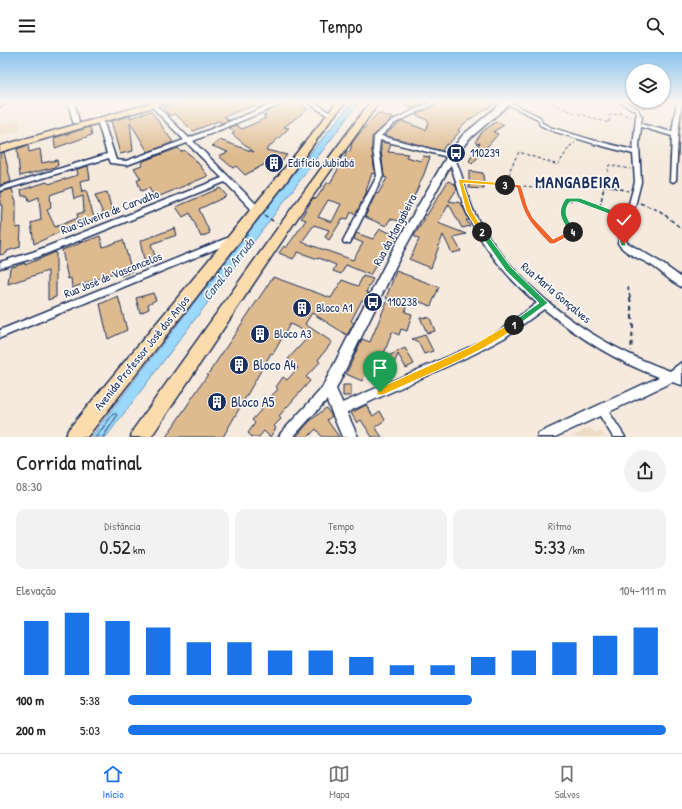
<!DOCTYPE html>
<html lang="pt">
<head>
<meta charset="utf-8">
<style>
  :root { --surface:#fff; --page:#f2f2f2; --text:#222; --muted:#767676; --line:#e0e0e0; --accent:#1a73e8 }
  body { margin:0; font-family:"Patrick Hand",sans-serif; background:var(--page); color:var(--text); height:100vh; display:flex; flex-direction:column; font-size:15px; white-space:nowrap }
  * { box-sizing:border-box; margin:0 }
  p { font-size:13px; color:var(--muted) }
  .icon { flex:none; width:22px; height:22px; fill:none; stroke:currentColor; stroke-width:2; stroke-linecap:round; stroke-linejoin:round }
  .map { position:relative; height:385px; overflow:hidden }
  .side { display:flex; flex-direction:column; background:var(--surface); flex:1 }
  .side>* { flex:none }
  .buttons { position:absolute; left:626px; top:12px; display:grid; gap:8px }
  .buttons a { display:grid; place-items:center; width:44px; height:44px; border-radius:50%; background:var(--surface); box-shadow:0 1px 3px #0004; font-size:20px }
  .pin { position:absolute; display:grid; place-items:center; width:34px; height:34px; color:#fff; margin:-41px -17px; border-radius:50% 50% 50% 0; rotate:-45deg; box-shadow:0 0 4px #0007 }
  .pin .icon { rotate:45deg }
  .km { position:absolute; width:20px; height:20px; margin:-10px; border-radius:50%; background:#222; color:#fff; font-size:11px; line-height:20px; text-align:center }
  .round { display:grid; place-items:center; flex:none; width:42px; height:42px; border-radius:21px; background:var(--page) }
  .overview { display:flex; align-items:center; justify-content:space-between; height:68px; padding:0 16px }
  h1 { font-size:22px; font-weight:600; line-height:30px }
  .figures { display:grid; grid-template-columns:repeat(3,1fr); gap:6px; height:68px; padding:4px 16px }
  .figures div { display:grid; align-content:center; border-radius:10px; background:var(--page); text-align:center }
  .figures b { font-size:20px; font-weight:600 }
  .figures small { font-size:11px; font-weight:400 }
  .figures p { font-size:11px }
  .chart { height:112px; padding:8px 16px }
  .chart p { display:flex; justify-content:space-between }
  .chart svg { width:100%; height:72px; margin-top:4px; stroke:var(--accent); stroke-width:6 }
  ul { padding:0 16px; list-style:none; font-size:13px }
  li { display:grid; grid-template-columns:64px 48px 1fr; align-items:center; height:30px }
  li i { height:10px; border-radius:5px; background:var(--accent) }
  header { display:flex; justify-content:space-between; align-items:center; height:52px; padding:0 16px; background:var(--surface); font-size:18px; font-weight:600 }
  .tabs { display:flex; justify-content:space-around; align-items:center; height:56px; border-top:1px solid var(--line); background:var(--surface); font-size:11px; color:var(--muted) }
  .tabs a { display:grid; justify-items:center; gap:2px }
  .tabs .active { color:var(--accent) }
  .map>svg:first-child { display:block }
  .built { fill:#eedcc6 }
  .water { fill:#9bd9fc; stroke:#6895bd }
  .lines { fill:none; stroke-linecap:round; stroke-linejoin:round }
  .shore { stroke:#4e739d; stroke-width:1.5 }
  .building { fill:#deba8f; stroke:#1b2f5e; fill-rule:evenodd }
  .service-casing { stroke:#1b2f5e; stroke-width:5.5 }
  .minor-casing { stroke:#1b2f5e; stroke-width:3 }
  .tertiary-casing { stroke:#1b2f5e; stroke-width:3 }
  .primary-casing { stroke:#1b2f5e; stroke-width:3 }
  .path-far2 { stroke:#1b2f5e; stroke-width:1; stroke-dasharray:3 2.5; stroke-linecap:butt }
  .path-far1 { stroke:#1b2f5e; stroke-width:1.5; stroke-dasharray:4 3; stroke-linecap:butt }
  .path { stroke:#1b2f5e; stroke-width:2; stroke-dasharray:5 4; stroke-linecap:butt }
  .service { stroke:#fff; stroke-width:3 }
  .minor { fill:#fff; fill-rule:evenodd }
  .tertiary { fill:#fff; fill-rule:evenodd }
  .primary { fill:#fcdcac; fill-rule:evenodd }
  .split-1 { fill:#f5b400; stroke:#fff }
  .split-2 { fill:#22a559; stroke:#fff }
  .split-3 { fill:#f5b400; stroke:#fff }
  .split-4 { fill:#f0652b; stroke:#fff }
  .split-5 { fill:#22a559; stroke:#fff }
  .labels { text-anchor:middle; stroke-width:3; stroke-linejoin:round; paint-order:stroke }
  .poi-label { font-size:12px; fill:#1b2f5e; stroke:#fff; text-anchor:start }
  .street-label { font-size:12px; fill:#1b2f5e; stroke:#fff }
  .water-label { font-size:13px; font-style:italic; fill:#3b5a86; stroke:#fff }
  .near-poi-label { font-size:14px; fill:#1b2f5e; stroke:#fff; text-anchor:start }
  .district-label { font-size:16px; font-weight:bold; letter-spacing:1px; fill:#1b2f5e; stroke:#fff }
</style>
</head>
<body>
<header><svg class="icon" aria-label="menu" viewBox="0 0 24 24"><path d="M4 6h16M4 12h16M4 18h16"/></svg>Tempo<svg class="icon" aria-label="search" viewBox="0 0 24 24"><circle cx="10" cy="10" r="6"/><path d="M15 15l6 6"/></svg></header>
<div class="map">
<svg width="682" height="385" viewBox="0 0 682 385">
  <rect width="100%" height="100%" fill="#f5eadd"/>
  <filter id="ink" filterUnits="userSpaceOnUse"><feTurbulence type="fractalNoise" baseFrequency=".025" numOctaves="2"/><feDisplacementMap in="SourceGraphic" scale="8" xChannelSelector="R" yChannelSelector="G"/><feConvolveMatrix kernelMatrix="1 2 1 2 8 2 1 2 1" color-interpolation-filters="sRGB"/></filter>
  <g filter="url(#ink)">
    <path class="built" d="M20 67 21 78 0 83V72Z
      M589 376 597 381 602 379 605 385H572Z"/>
    <path class="water" d="M353 49H360L106 385H91L295 120Z"/>
    <g class="lines">
      <path class="shore" d="M96 385 113 362H116L117 364 103 385"/>
    </g>
    <path class="building" d="M187 49H275L258 56 255 54 241 58 224 65 229 68 222 71 218 69 193 79 175 62 169 64 164 55Z
      M290 49H297L308 57 284 75 289 76 266 98 287 103 275 118 267 111 245 123 236 114 233 116 219 104 228 100 212 94 220 88 254 100 232 82 235 80 229 76 236 73 242 77 266 66 263 64 266 63 264 61Z
      M398 49H429L412 57Z
      M442 49H499L467 69 458 78 460 79 448 93 446 92 442 99 384 83 402 69 426 78 429 69 416 63Z
      M151 59 173 90 148 100 130 70 133 99 120 102 111 69 130 64V66Z
      M378 61 393 66 372 85V98L375 122 372 121 366 139H367L356 162 351 160 348 167 343 166 329 188 325 185 329 178 314 173 302 190 353 208 363 191 354 187 356 181 373 187 380 177 398 184 394 191 389 196 382 207 380 206 370 223 346 213 341 222 333 219 336 213 319 206 318 207 298 200 293 207 279 201 284 194 286 196 306 168 301 166 313 146 316 147 327 131H330L340 114 343 115 346 100H350L352 91 358 83ZM328 148 341 152 332 170 318 165Z
      M497 69 504 73 493 80 498 82 472 112 469 109 480 91 477 92 475 90 482 80Z
      M90 75 92 83 55 96 54 86Z
      M381 90 391 92 388 100 408 102 406 105 421 109 423 104 430 105 424 122 412 149 410 148 400 169 390 167 386 174 365 165 376 141 378 142 387 126 384 125 381 98Z
      M28 93 29 100 40 97 42 111 57 108 58 113 56 115 20 124 17 97Z
      M178 96 181 100 184 98 194 106 208 124 155 146 149 136 141 139 137 128 141 127 134 116 142 113 141 111 146 108Z
      M4 100 11 130 0 133V101Z
      M88 114 90 127 80 129 82 141V139L86 138 95 169 60 180 34 192 31 171 41 168 39 145 29 149 28 144H22L21 138 47 130 49 132 78 123 77 117ZM72 135 74 147 83 144 84 160 77 162 78 166 55 175 47 158 51 156 50 143Z
      M469 119 483 121 484 137 469 136Z
      M448 129 455 132 457 137 449 149 461 151 469 168H466L470 174 462 176 449 152 438 171 466 182 453 185 461 199 452 201 443 183 431 216 409 207 413 201 419 187 414 184Z
      M220 136 227 144 199 157 210 181 201 185 190 161 183 165 176 155Z
      M12 137 15 148H16V176L21 175 20 195 7 199V201L0 203 2 153H0V140Z
      M107 140 113 163 105 166 95 143Z
      M175 176 177 183 151 192 155 204 144 208 140 189Z
      M100 184 103 195 123 188 132 220 121 224 119 219 72 236 71 226 68 227 62 198Z
      M56 200V245L48 248V219L8 232 10 216 25 211V213Z
      M396 219 439 235 431 254 409 246 405 260 412 262 407 279 401 277 399 283 392 280 382 307 405 296 414 312 406 316 398 302 391 319 379 314 376 321 367 318 362 329 346 322 362 287 370 290 388 247 386 246Z
      M363 224 373 227 366 240 369 241 365 249 362 248 351 269 354 271 347 283 312 261 305 272 332 290 318 308 320 310 306 325 310 329 279 364 281 367 274 374 276 376 270 385 264 379 259 385H252L248 381 255 371 252 368 262 357 260 356 278 337 276 335 283 325 287 328 298 316 288 307 311 282 290 272 273 302 271 301 223 385H166L273 225 331 246 342 228 358 234Z
      M153 241 156 248 148 252 149 257 140 261 136 246Z
      M118 244 127 278 108 287 100 252Z
      M420 265 430 266 435 279 427 281Z
      M425 283 433 299 424 302 418 290 412 287Z
      M343 333H351V344H343Z
      M366 353 373 364 380 359 385 368 375 375 382 385H372L361 368 357 371 351 361Z
      M326 356 332 364 327 368 339 385H322L316 377 308 385H296L310 369Z"/>
    <g class="lines">
      <defs>
        <path id="service" d="M504 49 539 66 541 72 551 77 597 91
          M620 49 637 58 639 64"/>
        <path id="minor" d="M3 49H13L0 54V50Z
          M68 49H74L79 70 78 71H74L73 70Z
          M280 49H289L193 89 260 156 261 158 260 160H254L225 130 38 205 0 216V210L33 200 222 126 187 91 127 113 111 111 109 106 0 139V135L107 102 97 68 98 67 103 68 116 108 126 109 184 88 152 55V53H156L189 86Z
          M306 49H313L333 63 328 64Z
          M433 49H441L395 71 381 84 453 103C464 123 466 148 478 168 519 239 593 292 670 319L682 310V333L672 330 609 360 625 385H613L600 364 555 385H537L539 381 659 325C617 310 578 285 544 257L504 286 476 301 341 363 337 364 333 363 332 359 333 355 470 295 498 280 537 251C509 228 482 195 467 161 459 143 455 124 448 105L380 88 379 98 383 124 350 191H344L343 189 377 124 373 98 374 85 391 69Z
          M677 49H682L678 83 676 128 673 130 670 128 672 84 641 75 639 93 641 130 626 190 660 210 682 226V235C672 231 663 221 654 215 643 207 625 203 618 191L635 130 633 102 595 92 594 91 597 89 633 98 636 64 639 62 642 64 641 72 672 80Z
          M232 184 235 185 236 187 235 189 0 286V278Z
          M329 332 333 333 334 337 333 341 293 385H279L281 381 325 333Z"/>
        <path id="tertiary" d="M504 49H513L469 87 455 105 402 201 336 337 358 385H342L322 337 324 332 393 197 447 104 463 83Z"/>
        <path id="primary" d="M159 49H174L0 100V94Z
          M338 49H347L333 65 283 134 87 385H66L68 378 275 128Z
          M371 49H380L300 162 151 385H131L133 378 292 156Z"/>
      </defs>
      <use href="#service" class="service-casing"/>
      <use href="#minor" class="minor-casing"/>
      <use href="#tertiary" class="tertiary-casing"/>
      <use href="#primary" class="primary-casing"/>
      <path class="path-far2" d="M548 49 567 58 609 71V64L620 61 631 65
        M635 50 653 51
        M642 57 653 51
        M468 129 507 133 511 115 519 100 558 113 570 94 575 91
        M507 133 549 136
        M604 133 617 136
        M519 134 520 136
        M604 136 609 113 630 117"/>
      <path class="path-far1" d="M519 135 531 165 552 190 574 179 563 164 564 153 568 148H578L621 164
        M537 135 549 136
        M613 135 628 139
        M640 151 660 159 682 177
        M600 155 604 135
        M264 163 276 171
        M628 235 630 246"/>
      <path class="path" d="M630 245 633 275 631 299"/>
      <use href="#service" class="service"/>
      <use href="#minor" class="minor"/>
      <use href="#tertiary" class="tertiary"/>
      <use href="#primary" class="primary"/>
    </g>
  </g>
  <linearGradient id="sky" x2="0" y2="1"><stop stop-color="#89c3f0"/><stop offset="0.48" stop-color="#faf6f0"/><stop offset="1" stop-color="#faf6f0" stop-opacity="0"/></linearGradient>
  <rect width="682" height="103" fill="url(#sky)"/>
  <path class="split-1" d="M514 269 517 270V275C477 304 428 322 383 343H377V337L470 295Z"/>
  <path class="split-2" d="M480 178H484L511 215 548 251 514 276 512 275V270L539 251 506 219 480 182Z"/>
  <path class="split-3" d="M458 127 505 131 508 133 505 134 463 131 472 159 485 180 484 182H480L466 159Z"/>
  <path class="split-4" d="M505 131 521 133 528 156 533 166 553 187 573 177 576 180 575 181 554 192H550C529 170 524 165 517 136L503 134 502 133Z"/>
  <path class="split-5" d="M566 146H580L631 165 625 187 626 194H621L619 187 625 168 577 150H570C561 161 570 170 576 180L570 181C562 168 555 161 566 146Z"/>
  <defs>
    <symbol id="bus-disc" viewBox="-11 -11 22 22"><circle r="9.5" fill="#1b2f5e" stroke="#fff"/><path d="M-5-6H5V4H4V6H2V4H-2V6H-4V4H-5ZM-3.5-4V0h7V-4ZM-3.5 1.2v1.5H-2V1.2ZM2 1.2v1.5H3.5V1.2Z" fill="#fff"/></symbol>
    <symbol id="building-disc" viewBox="-11 -11 22 22"><circle r="9.5" fill="#1b2f5e" stroke="#fff"/><path d="M-4-6H4V6H1V3H-1V6H-4ZM-2.5-4.3h1.7v1.8h-1.7ZM.8-4.3h1.7v1.8H.8ZM-2.5-1h1.7V.8h-1.7ZM.8-1h1.7V.8H.8Z" fill="#fff"/></symbol>
  </defs>
  <g fill-rule="evenodd">
    <use href="#bus-disc" x="445" y="90" width="22" height="22"/>
    <use href="#building-disc" x="263" y="100" width="22" height="22"/>
    <use href="#bus-disc" x="362" y="239" width="22" height="22"/>
    <use href="#building-disc" x="291" y="245" width="22" height="22"/>
    <use href="#building-disc" x="249" y="271" width="22" height="22"/>
    <use href="#building-disc" x="228" y="302" width="22" height="22"/>
    <use href="#building-disc" x="206" y="339" width="22" height="22"/>
  </g>
  <g class="labels">
    <g class="poi-label">
      <text x="470" y="105">110239</text>
      <text x="288" y="115">Edifício Jubiabá</text>
      <text x="387" y="254">110238</text>
      <text x="316" y="260">Bloco A1</text>
      <text x="274" y="286">Bloco A3</text>
    </g>
    <g class="street-label">
      <text transform="translate(110 160) rotate(-21)" y="4">Rua Silveira de Carvalho</text>
      <text transform="translate(395 178) rotate(-62)" y="4">Rua da Mangabeira</text>
      <text transform="translate(113 223) rotate(-22)" y="4">Rua José de Vasconcelos</text>
      <text transform="translate(556 241) rotate(40)" y="4">Rua Maria Gonçalves</text>
      <text transform="translate(142 301) rotate(-51)" y="4">Avenida Professor José dos Anjos</text>
    </g>
    <g class="water-label">
      <text transform="translate(228 217) rotate(-52)" y="5">Canal do Arruda</text>
    </g>
    <g class="near-poi-label">
      <text x="253" y="318">Bloco A4</text>
      <text x="231" y="355">Bloco A5</text>
    </g>
    <g class="district-label">
      <text x="578" y="136">MANGABEIRA</text>
    </g>
  </g>
</svg>
<div class="buttons">
<a><svg class="icon" aria-label="layers" viewBox="0 0 24 24"><path d="M12 4l9 5-9 5-9-5zM3 14l9 5 9-5"/></svg></a>
</div>
<div class="pin" style="left:380px;top:340px;background:#1e9e55"><svg class="icon" aria-label="arrive" viewBox="0 0 24 24"><path d="M6 21V4h12l-3 4 3 4H6"/></svg></div>
<div class="pin" style="left:624px;top:192px;background:#d93025"><svg class="icon" aria-label="check" viewBox="0 0 24 24"><path d="M5 12l5 5 9-10"/></svg></div>
<b class="km" style="left:514px;top:273px">1</b>
<b class="km" style="left:482px;top:180px">2</b>
<b class="km" style="left:505px;top:133px">3</b>
<b class="km" style="left:573px;top:180px">4</b>
</div>
<section class="side">
<div class="overview"><div><h1>Corrida matinal</h1><p>08:30</p></div><a class="round"><svg class="icon" aria-label="share" viewBox="0 0 24 24"><path d="M12 15V3M7 8l5-5 5 5M5 13v7h14v-7"/></svg></a></div>
<div class="figures">
<div><p>Distância</p><b>0.52<small> km</small></b></div>
<div><p>Tempo</p><b>2:53</b></div>
<div><p>Ritmo</p><b>5:33<small> /km</small></b></div>
</div>
<div class="chart"><p><span>Elevação</span>104–111 m</p>
<svg viewBox="0 0 160 44" preserveAspectRatio="none"><path d="M5 44V11M15 44V6M25 44V11M35 44V15M45 44V24M55 44V24M65 44V29M75 44V29M85 44V33M95 44V38M105 44V38M115 44V33M125 44V29M135 44V24M145 44V20M155 44V15"/></svg>
</div>
<ul>
<li><b>100 m</b>5:38<i style="width:64%"></i></li>
<li><b>200 m</b>5:03<i style="width:100%"></i></li>
</ul>
</section>
<nav class="tabs">
<a class="active"><svg class="icon" aria-label="home" viewBox="0 0 24 24"><path d="M3 11l9-7 9 7M6 9v11h12V9"/></svg>Início</a>
<a><svg class="icon" aria-label="map" viewBox="0 0 24 24"><path d="M3 6l6-2 6 2 6-2v14l-6 2-6-2-6 2zM9 4v14M15 6v14"/></svg>Mapa</a>
<a><svg class="icon" aria-label="saved" viewBox="0 0 24 24"><path d="M7 4h10v16l-5-4-5 4z"/></svg>Salvos</a>
</nav>
</body>
</html>
